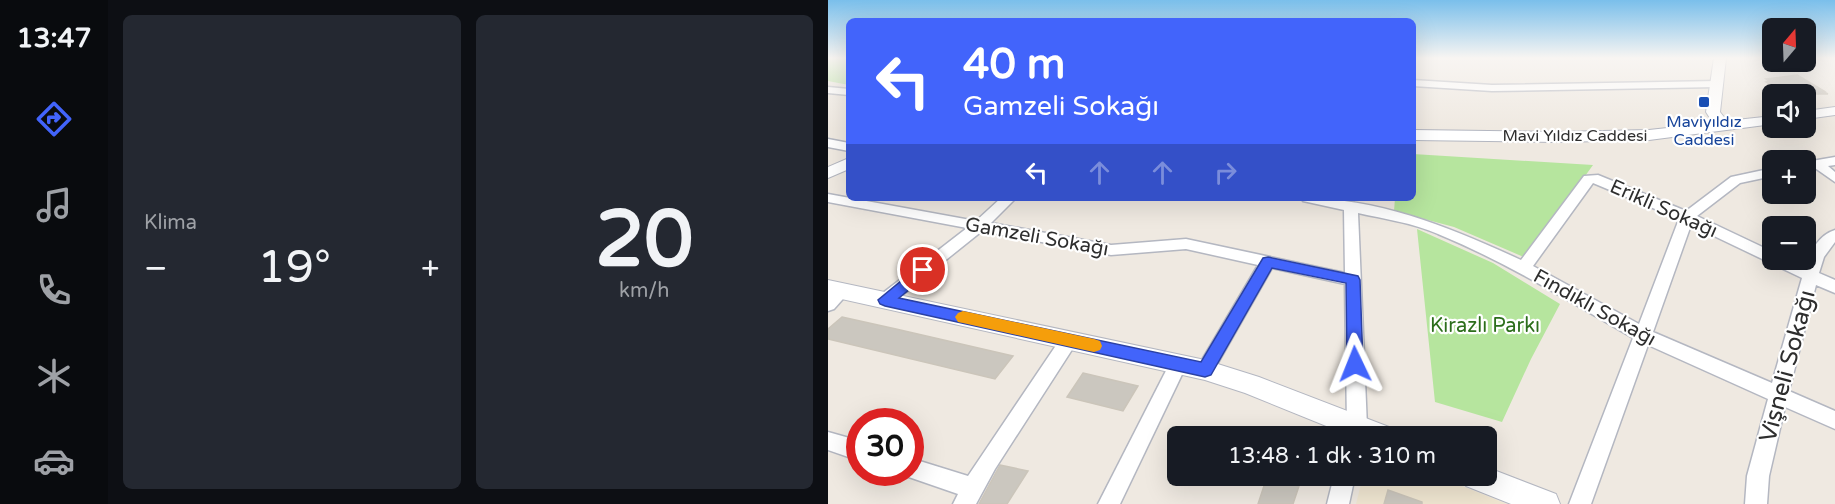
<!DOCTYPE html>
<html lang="tr">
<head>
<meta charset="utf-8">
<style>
	:root { --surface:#171b24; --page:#242831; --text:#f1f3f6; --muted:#9ea1a6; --accent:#4264fb }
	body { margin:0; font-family:"Varela Round",sans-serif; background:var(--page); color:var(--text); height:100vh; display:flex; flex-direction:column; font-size:22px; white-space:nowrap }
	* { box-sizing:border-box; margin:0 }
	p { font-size:20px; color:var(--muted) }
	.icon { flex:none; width:33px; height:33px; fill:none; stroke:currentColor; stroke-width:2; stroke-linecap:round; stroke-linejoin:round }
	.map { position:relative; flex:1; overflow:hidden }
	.panel { display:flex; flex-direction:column; gap:15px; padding:15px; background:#0d0f14; width:720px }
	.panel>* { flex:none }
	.top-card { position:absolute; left:18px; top:18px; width:570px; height:183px; border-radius:9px; box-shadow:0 6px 24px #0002; background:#4264fb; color:#fff; overflow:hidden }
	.needle { width:39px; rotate:19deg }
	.fabs { position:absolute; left:934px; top:18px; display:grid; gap:12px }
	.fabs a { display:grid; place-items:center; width:54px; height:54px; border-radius:9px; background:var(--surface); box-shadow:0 6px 24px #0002; font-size:30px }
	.speed { position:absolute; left:18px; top:408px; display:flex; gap:12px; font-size:30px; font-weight:700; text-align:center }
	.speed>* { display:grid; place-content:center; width:78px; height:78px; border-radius:50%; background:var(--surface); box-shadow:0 6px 24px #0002; line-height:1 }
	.speed .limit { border:9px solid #d22; background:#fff; color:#111 }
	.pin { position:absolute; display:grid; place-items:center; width:51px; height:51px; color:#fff; margin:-26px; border:3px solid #fff; border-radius:50%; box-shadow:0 2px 6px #0007 }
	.me { position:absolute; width:66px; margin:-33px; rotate:358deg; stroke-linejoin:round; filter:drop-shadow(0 0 4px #0008) }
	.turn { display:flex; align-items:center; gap:21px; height:126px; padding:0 18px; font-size:27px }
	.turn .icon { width:78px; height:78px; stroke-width:2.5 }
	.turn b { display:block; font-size:42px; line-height:51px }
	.lanes { display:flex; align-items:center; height:57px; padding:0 18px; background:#0003; justify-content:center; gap:30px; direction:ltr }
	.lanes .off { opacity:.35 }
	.big { font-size:45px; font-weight:600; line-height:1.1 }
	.panel .widget { flex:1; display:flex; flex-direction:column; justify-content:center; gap:9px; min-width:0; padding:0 21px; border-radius:9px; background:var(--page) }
	.panel .dial { align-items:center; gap:0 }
	.dial b { font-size:78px; line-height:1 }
	.heat { display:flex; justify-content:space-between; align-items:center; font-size:33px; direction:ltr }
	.panel .tiles { flex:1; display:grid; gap:15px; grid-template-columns:repeat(2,1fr) }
	.trip { position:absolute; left:339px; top:426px; width:330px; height:60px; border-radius:9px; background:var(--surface); box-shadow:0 6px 24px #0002; font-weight:600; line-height:60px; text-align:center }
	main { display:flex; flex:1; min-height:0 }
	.tabs { display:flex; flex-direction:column; width:108px; justify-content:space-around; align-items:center; background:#090b0e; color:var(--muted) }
	.tabs .icon { width:42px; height:42px }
	.tabs .current { color:var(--accent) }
	.tabs b { font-size:27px; color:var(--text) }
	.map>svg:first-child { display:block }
	.education { fill:#f0e6d1 }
	.green { fill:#b6e59e }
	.building { fill:#cbc7bf; stroke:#cbc5ba; stroke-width:1.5 }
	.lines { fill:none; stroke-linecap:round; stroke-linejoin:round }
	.street-casing { stroke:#b4b7c1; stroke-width:3 }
	.secondary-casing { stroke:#b4b7c1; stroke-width:2 }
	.street { fill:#fff; fill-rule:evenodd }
	.secondary { fill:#fff; fill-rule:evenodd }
	.route { fill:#4264fb; stroke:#2b41a3; stroke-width:1.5 }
	.slow { fill:#f59e0b }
	.transit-dot { fill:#1a4fb4; stroke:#fff; stroke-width:2 }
	.labels { text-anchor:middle; stroke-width:4.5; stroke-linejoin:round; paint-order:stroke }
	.far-transit-label { font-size:16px; fill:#164399; stroke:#fff }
	.far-street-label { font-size:16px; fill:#2e2e2e; stroke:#fff }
	.street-label { font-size:20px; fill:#2e2e2e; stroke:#fff }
	.park-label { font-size:20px; fill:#2c6e1b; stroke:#fff }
	.near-street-label { font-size:24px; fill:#2e2e2e; stroke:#fff }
</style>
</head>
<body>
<main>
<nav class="tabs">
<b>13:47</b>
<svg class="icon current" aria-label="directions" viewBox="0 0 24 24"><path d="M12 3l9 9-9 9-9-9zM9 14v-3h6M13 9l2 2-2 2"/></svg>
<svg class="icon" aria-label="music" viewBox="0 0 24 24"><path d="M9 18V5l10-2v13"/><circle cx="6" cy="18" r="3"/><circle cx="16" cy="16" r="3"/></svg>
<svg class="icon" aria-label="phone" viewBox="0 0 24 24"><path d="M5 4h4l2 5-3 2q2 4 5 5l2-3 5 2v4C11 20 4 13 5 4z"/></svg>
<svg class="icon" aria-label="climate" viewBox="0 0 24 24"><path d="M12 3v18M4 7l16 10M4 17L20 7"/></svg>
<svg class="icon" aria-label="car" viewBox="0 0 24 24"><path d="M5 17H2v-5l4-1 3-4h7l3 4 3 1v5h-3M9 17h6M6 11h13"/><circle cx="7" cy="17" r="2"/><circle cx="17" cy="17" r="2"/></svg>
</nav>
<section class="panel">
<div class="tiles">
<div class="widget"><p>Klima</p>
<div class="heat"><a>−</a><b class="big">19°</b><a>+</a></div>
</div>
<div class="widget dial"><b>20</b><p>km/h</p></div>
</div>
</section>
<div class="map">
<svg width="1007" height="504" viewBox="0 0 1007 504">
	<rect width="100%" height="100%" fill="#efe9e1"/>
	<!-- education -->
	<polygon class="education" points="535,476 609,476 679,504 528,504"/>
	<!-- green -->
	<g class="green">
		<polygon points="0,58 21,58 21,85 0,81"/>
		<polygon points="585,154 765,165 698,258 626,227 566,211 567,198 585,198"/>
		<polygon points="589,229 665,263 732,304 703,359 674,422 607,402"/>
	</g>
	<!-- building -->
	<g class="building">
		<polygon points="969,75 996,91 994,91 1000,94 959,94 938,82 941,81 938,79"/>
		<polygon points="14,317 68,329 185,356 167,379 0,339 0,329"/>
		<polygon points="255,373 310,386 295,411 239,397"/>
		<polygon points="172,465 200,471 179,504 151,504"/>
		<polygon points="439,477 471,486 465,504 430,504"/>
		<polygon points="560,490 594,502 594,504 556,504"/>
	</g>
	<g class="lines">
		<!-- street casing -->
		<g class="street-casing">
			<g id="street">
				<polygon points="585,80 664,85 889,81 894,84 889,87 664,91 585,86"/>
				<polygon points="0,87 21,89 21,95 0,93"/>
				<polygon points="0,139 21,143 21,151 0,147"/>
				<polygon points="1007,157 1007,165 1000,166 1007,172 1007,182 987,168 978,170 978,162"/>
				<path d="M945,168V176L912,183L869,216L945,252V260H962L978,267C982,251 991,235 1007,230V242L996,257L991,273L1007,280V293L988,285L961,391L1007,411V429L957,407L941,476L939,504H917L919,476L940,399L820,345L763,504H741L805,338C741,301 678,262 610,234C585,223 557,219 530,213L539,427L537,436H517L519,427L517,284L444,268L383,375L377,378L371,375L368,370L430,265L358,249L283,255L154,231L63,304L57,306L51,304L49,300L51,296L139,228L0,202V194L148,221L173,198H188L163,223L283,245L358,239L517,273L516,210L475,201L473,198C552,198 623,228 693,260L756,176L770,175L858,211L903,177ZM765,183L851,219L811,324L705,266ZM863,225L974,278L944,383L825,332Z"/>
				<polygon points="14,285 20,287 22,291 6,309 0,311 0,295 8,287"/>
				<polygon points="241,333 247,335 250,340 247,345 167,469 148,504 125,504 130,494 75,475 73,472 82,472 82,458 140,476 235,335"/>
				<polygon points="350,356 356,359 359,364 292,504 270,504 344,359"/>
				<polygon points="0,432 32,441 32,461 0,450"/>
				<polygon points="506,476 527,476 521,504 499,504"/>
			</g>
		</g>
		<!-- secondary casing -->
		<g class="secondary-casing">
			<g id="secondary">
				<polygon points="886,58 898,58 892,112 899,121 945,116 945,124 821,140 728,142 585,140 585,130 728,132 821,130 885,123 878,112"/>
				<polygon points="1007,107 1007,115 978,119 978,111"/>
				<polygon points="21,158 21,169 0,178 0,167"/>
				<polygon points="0,280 377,360 431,377 561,427 565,436 523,436 417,393 377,380 0,296"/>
				<polygon points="658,467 728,494 732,504 683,504 638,486 634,476 658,476"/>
			</g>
		</g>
		<!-- street -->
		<use href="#street" class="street"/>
		<!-- secondary -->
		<use href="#secondary" class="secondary"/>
	</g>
	<!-- sky -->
	<linearGradient id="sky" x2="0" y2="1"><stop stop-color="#7abfeb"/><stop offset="0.45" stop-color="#f8f5f2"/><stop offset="1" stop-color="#f8f5f2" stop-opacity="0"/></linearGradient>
	<rect width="1007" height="129" fill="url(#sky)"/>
	<!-- route -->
	<polygon class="route" points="440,257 530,276 532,280 535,364 533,369 527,371 521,369 519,364 518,283 444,268 383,375 377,377 57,306 52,304 50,300 90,267 95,265 102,270 100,274 71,298 373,362 435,258"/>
	<!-- slow -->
	<polygon class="slow" points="135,311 266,339 272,341 274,346 272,350 266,352 135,323 130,322 127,317 130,313"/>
	<!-- markers -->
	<rect class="transit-dot" x="870" y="96" width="12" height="12" rx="3"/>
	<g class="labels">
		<!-- far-transit labels -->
		<g class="far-transit-label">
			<text x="876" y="127">Maviyıldız<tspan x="876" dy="18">Caddesi</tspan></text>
		</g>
		<!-- far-street labels -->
		<g class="far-street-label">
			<text x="747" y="141">Mavi Yıldız Caddesi</text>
		</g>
		<!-- street labels -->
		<g class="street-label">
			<text transform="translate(836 208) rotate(24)" y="7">Erikli Sokağı</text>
			<text transform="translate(209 236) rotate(10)" y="7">Gamzeli Sokağı</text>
			<text transform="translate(767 307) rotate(29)" y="7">Fındıklı Sokağı</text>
		</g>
		<!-- park labels -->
		<g class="park-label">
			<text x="657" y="332">Kirazlı Parkı</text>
		</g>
		<!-- near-street labels -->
		<g class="near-street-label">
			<text transform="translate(959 366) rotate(-75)" y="8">Vişneli Sokağı</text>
		</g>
	</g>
</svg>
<div class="fabs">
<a><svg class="needle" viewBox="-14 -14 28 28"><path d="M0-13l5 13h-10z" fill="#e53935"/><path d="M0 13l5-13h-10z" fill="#9ea1a6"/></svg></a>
<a><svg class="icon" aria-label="sound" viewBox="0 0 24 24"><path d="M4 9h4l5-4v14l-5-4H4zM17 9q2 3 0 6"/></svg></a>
<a>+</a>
<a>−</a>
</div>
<div class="speed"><div class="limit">30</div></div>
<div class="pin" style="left:95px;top:270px;background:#d93025"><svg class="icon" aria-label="arrive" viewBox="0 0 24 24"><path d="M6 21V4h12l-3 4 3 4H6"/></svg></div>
<svg class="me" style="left:527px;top:364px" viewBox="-20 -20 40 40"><path d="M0-17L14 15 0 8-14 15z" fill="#4264fb" stroke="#fff" stroke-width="4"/></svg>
<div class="trip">13:48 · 1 dk · 310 m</div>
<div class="top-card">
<div class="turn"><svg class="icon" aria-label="left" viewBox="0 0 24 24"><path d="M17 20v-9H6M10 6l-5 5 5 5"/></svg><div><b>40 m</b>Gamzeli Sokağı</div></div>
<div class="lanes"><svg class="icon" aria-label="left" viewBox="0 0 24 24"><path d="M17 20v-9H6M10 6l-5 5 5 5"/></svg><svg class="icon off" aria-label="ahead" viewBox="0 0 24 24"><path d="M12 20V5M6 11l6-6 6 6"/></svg><svg class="icon off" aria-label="ahead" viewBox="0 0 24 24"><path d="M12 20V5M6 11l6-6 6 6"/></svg><svg class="icon off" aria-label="right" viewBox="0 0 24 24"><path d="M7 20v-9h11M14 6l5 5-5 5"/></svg></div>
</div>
</div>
</main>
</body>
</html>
